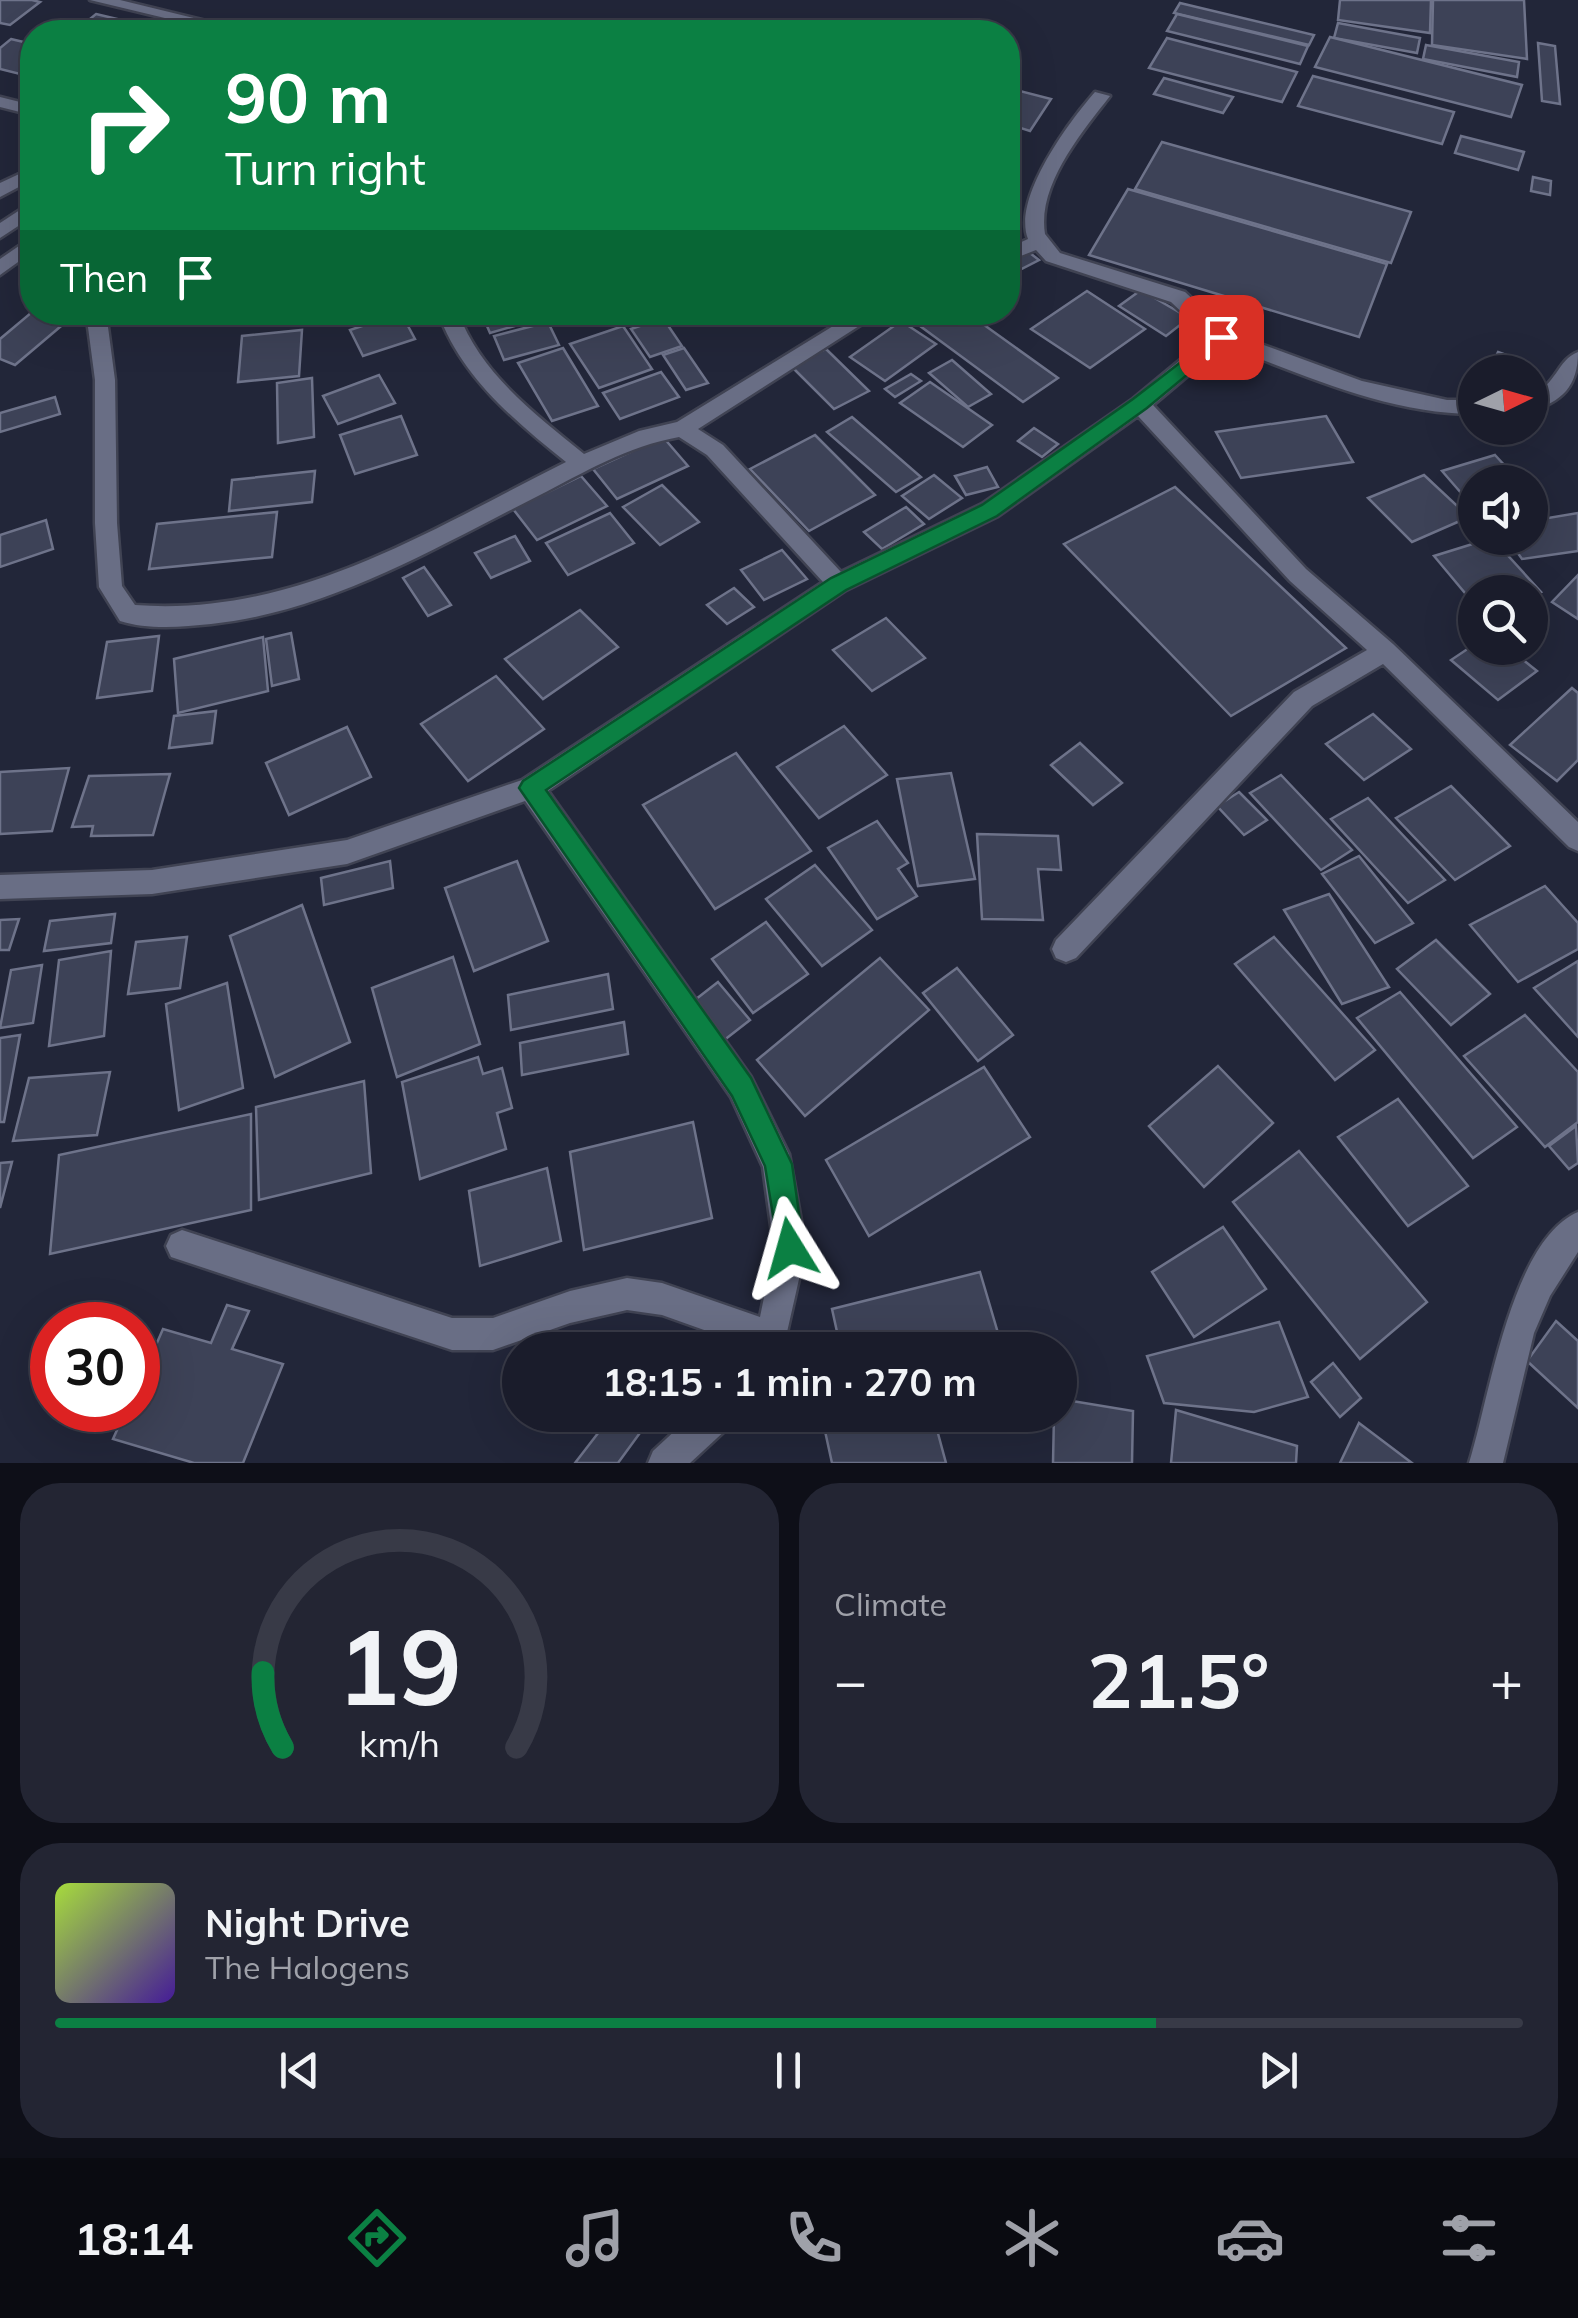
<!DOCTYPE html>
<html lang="en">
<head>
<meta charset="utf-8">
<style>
	:root { --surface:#1a1c2b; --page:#232533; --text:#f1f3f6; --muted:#9fa1a9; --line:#383a47; --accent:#0b8043 }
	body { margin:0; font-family:Mulish,sans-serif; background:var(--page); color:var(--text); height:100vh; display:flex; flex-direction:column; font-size:38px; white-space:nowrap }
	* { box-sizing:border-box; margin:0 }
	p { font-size:32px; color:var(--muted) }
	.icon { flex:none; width:55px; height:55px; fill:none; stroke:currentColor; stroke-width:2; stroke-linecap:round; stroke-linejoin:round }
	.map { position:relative; height:1463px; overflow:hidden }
	.side { display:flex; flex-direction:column; gap:20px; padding:20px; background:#0e0f18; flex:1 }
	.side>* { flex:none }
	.hud { position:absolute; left:20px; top:20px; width:1000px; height:305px; border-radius:40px; box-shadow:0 10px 40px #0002,0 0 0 2px var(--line); background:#0b8043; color:#fff; overflow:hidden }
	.needle { width:65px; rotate:85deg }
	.buttons { position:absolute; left:1458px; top:355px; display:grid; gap:20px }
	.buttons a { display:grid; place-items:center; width:90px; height:90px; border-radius:50%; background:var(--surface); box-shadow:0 10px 40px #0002,0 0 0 2px var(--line); font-size:50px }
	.speed { position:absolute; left:30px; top:1302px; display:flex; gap:20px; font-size:50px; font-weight:700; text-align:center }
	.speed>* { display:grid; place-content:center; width:130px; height:130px; border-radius:50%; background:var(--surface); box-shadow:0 10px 40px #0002,0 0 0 2px var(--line); line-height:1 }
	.speed .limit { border:15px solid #d22; background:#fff; color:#111 }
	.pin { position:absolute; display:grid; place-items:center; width:85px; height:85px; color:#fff; margin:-42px; border-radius:20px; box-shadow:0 5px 15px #0006 }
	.me { position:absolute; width:110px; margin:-55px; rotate:352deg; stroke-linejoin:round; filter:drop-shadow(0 0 8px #0008) }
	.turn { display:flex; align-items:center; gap:35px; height:210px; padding:0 40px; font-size:45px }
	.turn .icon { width:130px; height:130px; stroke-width:2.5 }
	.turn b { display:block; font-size:70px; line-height:85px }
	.then { display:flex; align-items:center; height:95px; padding:0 40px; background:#0003; gap:20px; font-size:38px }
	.big { font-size:75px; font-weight:700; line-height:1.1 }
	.side .tile { flex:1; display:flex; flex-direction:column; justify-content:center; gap:15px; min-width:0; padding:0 35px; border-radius:40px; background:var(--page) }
	.side .dial { align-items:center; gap:0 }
	.dial svg { height:260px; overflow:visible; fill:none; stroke:var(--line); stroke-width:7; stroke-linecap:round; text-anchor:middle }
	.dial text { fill:var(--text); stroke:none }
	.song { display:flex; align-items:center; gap:30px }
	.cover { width:120px; height:120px; border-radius:15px; background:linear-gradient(135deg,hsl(80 70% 55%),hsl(260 70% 35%)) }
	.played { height:10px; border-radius:5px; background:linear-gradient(90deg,var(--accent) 75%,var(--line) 75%) }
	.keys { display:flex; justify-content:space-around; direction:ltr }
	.heat { display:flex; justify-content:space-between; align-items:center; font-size:55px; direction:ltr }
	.side .tiles { flex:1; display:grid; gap:20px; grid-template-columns:1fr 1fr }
	.tile:last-child { grid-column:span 2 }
	.trip { position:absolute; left:502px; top:1332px; width:575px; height:100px; border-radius:50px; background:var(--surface); box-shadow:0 10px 40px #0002,0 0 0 2px var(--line); font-weight:700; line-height:100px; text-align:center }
	.menu { display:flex; height:160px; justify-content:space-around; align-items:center; background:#0a0b11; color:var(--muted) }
	.menu .icon { width:70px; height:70px }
	.menu .active { color:var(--accent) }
	.menu b { font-size:45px; color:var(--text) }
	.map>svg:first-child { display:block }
	.building { fill:#3d4257; stroke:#6e738a; stroke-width:2.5 }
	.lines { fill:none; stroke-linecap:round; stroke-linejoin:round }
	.minor-casing { stroke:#404353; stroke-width:5 }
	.minor { fill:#696e85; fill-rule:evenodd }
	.route { fill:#0b8043; stroke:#07532c; stroke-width:2.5 }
</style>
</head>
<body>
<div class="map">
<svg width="1578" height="1463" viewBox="0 0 1578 1463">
	<rect width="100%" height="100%" fill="#222639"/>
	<!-- building -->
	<g class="building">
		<polygon points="0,0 32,0 40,2 10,25 0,23"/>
		<polygon points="1340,0 1431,0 1430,33 1338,20"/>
		<polygon points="1433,0 1524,0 1527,59 1432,45"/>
		<polygon points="1180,3 1314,35 1309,45 1174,13"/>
		<polygon points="96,14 143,25 134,32 74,32"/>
		<polygon points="1177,14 1308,46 1300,64 1167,31"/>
		<polygon points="1338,23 1420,38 1417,53 1334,38"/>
		<polygon points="1330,37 1522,85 1511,117 1315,67"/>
		<polygon points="1167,38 1297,72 1282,102 1149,68"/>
		<polygon points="11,39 32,44 32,77 0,69 0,48"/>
		<polygon points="1538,43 1555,46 1560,104 1542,101"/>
		<polygon points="1426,45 1519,62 1517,77 1423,59"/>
		<polygon points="1313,76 1454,112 1442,144 1298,106"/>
		<polygon points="1164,78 1233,97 1223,113 1154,94"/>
		<polygon points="1008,88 1051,99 1030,131 1008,124"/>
		<polygon points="1461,136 1524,152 1518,170 1455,153"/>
		<polygon points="1162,142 1411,212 1391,263 1135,189"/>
		<polygon points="1533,177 1551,181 1550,195 1531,191"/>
		<polygon points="1128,189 1387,264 1359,337 1089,255"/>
		<polygon points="1026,250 1039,260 1008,276 1008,259"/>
		<polygon points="1141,290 1189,318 1166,336 1119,306"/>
		<polygon points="1087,291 1145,329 1090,368 1031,329"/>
		<polygon points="32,312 67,321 15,365 0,359 0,339"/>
		<polygon points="481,312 564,312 490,333"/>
		<polygon points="933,312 966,312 1058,378 1023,402 916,323"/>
		<polygon points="401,313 415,339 363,356 350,330"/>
		<polygon points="663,318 682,346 650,357 631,329"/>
		<polygon points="901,321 936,344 885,381 850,357"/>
		<polygon points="548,322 559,345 504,360 494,336"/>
		<polygon points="623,326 652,369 599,388 570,344"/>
		<polygon points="302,330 299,376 238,382 242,336"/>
		<polygon points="563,348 598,406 552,421 518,363"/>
		<polygon points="684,348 708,383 686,390 663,355"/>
		<polygon points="826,349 869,391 834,409 791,366"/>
		<polygon points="1498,352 1526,362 1522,372 1489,372"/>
		<polygon points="952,360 991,394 968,407 929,373"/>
		<polygon points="661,372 679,397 620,419 603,393"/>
		<polygon points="911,374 921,381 895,397 885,389"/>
		<polygon points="379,375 395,403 338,424 323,396"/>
		<polygon points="312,378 314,437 278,443 277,383"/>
		<polygon points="930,382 992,425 963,447 900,403"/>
		<polygon points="55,397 60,414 0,432 0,413"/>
		<polygon points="401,416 417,455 355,474 340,435"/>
		<polygon points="1326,416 1353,462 1241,478 1216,432"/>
		<polygon points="852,417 921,477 896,492 827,432"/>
		<polygon points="1034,428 1058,444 1042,457 1018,441"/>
		<polygon points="815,435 875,495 809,531 750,469"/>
		<polygon points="663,437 688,466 617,499 593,469"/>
		<polygon points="1495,455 1520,482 1475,482 1475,509 1442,471"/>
		<polygon points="987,467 998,487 966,495 955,476"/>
		<polygon points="315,471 312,502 229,511 232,480"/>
		<polygon points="934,475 962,498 929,519 902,496"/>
		<polygon points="1424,475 1469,517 1412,542 1368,498"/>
		<polygon points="581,476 607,506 537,540 513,509"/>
		<polygon points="662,485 699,522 660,545 623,507"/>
		<polygon points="1175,487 1346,648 1231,716 1064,544"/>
		<polygon points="906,507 924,524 882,549 864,532"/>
		<polygon points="277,512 272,557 149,569 157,524"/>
		<polygon points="610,513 634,543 568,575 546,543"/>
		<polygon points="1578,513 1578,551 1522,559 1507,538 1530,538 1530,521"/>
		<polygon points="46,520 53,549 0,567 0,535"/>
		<polygon points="515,536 530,561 491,578 475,553"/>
		<polygon points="1492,538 1541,592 1530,596 1530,592 1475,592 1475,605 1434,556"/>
		<polygon points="782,550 807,579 764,600 741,570"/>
		<polygon points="424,567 451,605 428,616 403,578"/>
		<polygon points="1578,575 1578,619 1552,602"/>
		<polygon points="734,588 754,607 727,624 707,605"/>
		<polygon points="580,610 618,647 543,699 505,659"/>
		<polygon points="886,618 925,658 872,691 833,650"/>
		<polygon points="291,633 299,679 272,686 266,639"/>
		<polygon points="159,636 152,691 97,698 107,642"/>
		<polygon points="263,637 268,691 178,713 174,659"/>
		<polygon points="1475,644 1475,648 1508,648 1537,671 1498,700 1451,660"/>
		<polygon points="496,676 544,729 468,781 421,724"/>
		<polygon points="1572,688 1578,693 1578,760 1557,781 1510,745"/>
		<polygon points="216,711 212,743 169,748 174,716"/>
		<polygon points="1373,714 1411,749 1364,780 1326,744"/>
		<polygon points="844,726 887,775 819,818 777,767"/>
		<polygon points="347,727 371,777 289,815 266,763"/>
		<polygon points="1080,743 1122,783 1093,805 1051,765"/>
		<polygon points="736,753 811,851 715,909 643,805"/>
		<polygon points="69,768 52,831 0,834 0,772"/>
		<polygon points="951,773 975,879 918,886 897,779"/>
		<polygon points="170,774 153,835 91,836 93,826 72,827 89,776"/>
		<polygon points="1281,775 1352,850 1321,870 1250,793"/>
		<polygon points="1451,786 1510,846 1455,880 1396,818"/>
		<polygon points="1239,792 1267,820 1244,835 1217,806"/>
		<polygon points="1368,798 1445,880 1408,903 1331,819"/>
		<polygon points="877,821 908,863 898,869 917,896 877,919 828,848"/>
		<polygon points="977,834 1058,836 1061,870 1038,869 1043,920 982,919"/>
		<polygon points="1359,856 1413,923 1375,943 1322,874"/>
		<polygon points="390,861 393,888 324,905 321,878"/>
		<polygon points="517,861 548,941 474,971 445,888"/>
		<polygon points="815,865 872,930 822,966 766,899"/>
		<polygon points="1545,886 1578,923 1578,949 1518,982 1470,925"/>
		<polygon points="1329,894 1389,987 1342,1004 1284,910"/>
		<polygon points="302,905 350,1042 275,1077 230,936"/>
		<polygon points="115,914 111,943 44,951 50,921"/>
		<polygon points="19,919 9,950 0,950 0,920"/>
		<polygon points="766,922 808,974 753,1013 712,959"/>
		<polygon points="187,937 180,988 128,994 136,942"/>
		<polygon points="1274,937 1375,1050 1335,1080 1235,964"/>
		<polygon points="1436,940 1490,994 1451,1025 1397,969"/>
		<polygon points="111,951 104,1036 49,1046 59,960"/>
		<polygon points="453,957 480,1044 397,1077 372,988"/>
		<polygon points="880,958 929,1010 805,1116 757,1060"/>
		<polygon points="1578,961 1578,1037 1534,988"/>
		<polygon points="42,965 33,1023 0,1028 11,970"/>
		<polygon points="957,968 1013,1035 978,1061 923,993"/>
		<polygon points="608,974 613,1009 511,1030 508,995"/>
		<polygon points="718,982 750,1020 723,1041 691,1003"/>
		<polygon points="227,983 243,1088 179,1110 166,1004"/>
		<polygon points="1400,992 1517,1127 1473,1158 1357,1018"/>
		<polygon points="1525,1015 1578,1072 1578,1122 1545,1147 1464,1056"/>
		<polygon points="624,1022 628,1054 522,1075 520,1043"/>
		<polygon points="20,1035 4,1122 0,1122 0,1038"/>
		<polygon points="478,1057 483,1074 502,1068 512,1108 497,1113 506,1149 420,1179 402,1082"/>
		<polygon points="1218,1066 1273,1123 1204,1187 1149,1126"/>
		<polygon points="984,1067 1030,1137 869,1236 826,1160"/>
		<polygon points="110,1072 97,1135 13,1141 29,1078"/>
		<polygon points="364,1081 371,1173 259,1200 256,1107"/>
		<polygon points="1398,1099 1468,1186 1408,1226 1338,1137"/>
		<polygon points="251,1114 251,1210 50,1254 59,1155"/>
		<polygon points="693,1122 712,1218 584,1250 570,1152"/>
		<polygon points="1576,1126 1578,1163 1569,1169 1549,1146"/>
		<polygon points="1299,1151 1427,1302 1360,1359 1233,1202"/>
		<polygon points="12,1162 0,1208 0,1163"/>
		<polygon points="547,1168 561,1241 480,1266 469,1191"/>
		<polygon points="1223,1227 1266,1289 1194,1337 1152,1272"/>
		<polygon points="980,1272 1003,1350 841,1350 832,1309"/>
		<polygon points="227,1305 249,1311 232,1349 283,1364 243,1463 194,1463 113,1439 126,1410 138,1410 138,1386 163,1329 211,1343"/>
		<polygon points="1556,1321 1578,1341 1578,1408 1527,1361"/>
		<polygon points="1279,1322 1308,1397 1254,1412 1164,1403 1147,1356"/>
		<polygon points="1333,1363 1361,1398 1340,1417 1311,1382"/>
		<polygon points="1060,1399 1133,1411 1132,1463 1053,1463 1054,1415 1060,1415"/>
		<polygon points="1176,1410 1297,1446 1296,1463 1171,1463"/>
		<polygon points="612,1415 653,1415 618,1463 575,1463"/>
		<polygon points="848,1415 933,1415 946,1463 832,1463 823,1422"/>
		<polygon points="1359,1423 1412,1463 1340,1463"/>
	</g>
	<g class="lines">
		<!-- minor casing -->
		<g class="minor-casing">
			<g id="minor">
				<polygon points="90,0 120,0 251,32 223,32"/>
				<path d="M1095,92L1110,96C1082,132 1037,185 1045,234L1060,253L1185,292L1228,332L1362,381L1447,400H1475V414C1388,414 1304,375 1224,345L1153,405L1306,569L1393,644L1578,822V851L1569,847L1383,664L1312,706L1076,958L1066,962L1056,958L1052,949L1056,940L1294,692L1367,650L1290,581L1138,416L998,516L846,590L548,791L751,1077L789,1154L806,1248L783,1350H748L749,1346L662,1315L627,1310L570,1323L493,1350H452L171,1257L166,1246L171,1235L182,1230L452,1318H493L570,1291L627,1278L662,1283L760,1317L774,1248L763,1167L731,1097L525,801L347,864L152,894L0,899V875L152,870L347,840L522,780L823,582L707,455L679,437C628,446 583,473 538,496C435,548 328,612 211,624C182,627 148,630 120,621L99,587L95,523V380L86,312H106L115,380L117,523L122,586L135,605C295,617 428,531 566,462C516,422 460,376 438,312H458C480,373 536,415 584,454L639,431L677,422L856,312H881L698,429L723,445L841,572L982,504L1133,399L1208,337L1171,302L1046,261L1036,250L1008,261V248L1028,239C1012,198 1069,122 1095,92Z"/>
				<polygon points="0,97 32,105 32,115 0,107"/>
				<polygon points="32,168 32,180 0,197 0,183"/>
				<polygon points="32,202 32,217 0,238 0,223"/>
				<polygon points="32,237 32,252 0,275 0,259"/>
				<path d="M1578,352C1578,386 1562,402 1530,411V396C1557,385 1557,360 1578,352Z"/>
				<path d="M1578,1212V1252L1550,1296L1534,1333L1503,1463H1469C1489,1401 1511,1240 1578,1212Z"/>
				<polygon points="692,1415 734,1415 729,1427 690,1463 648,1463 653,1451"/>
			</g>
		</g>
		<!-- minor -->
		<use href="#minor" class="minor"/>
	</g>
	<!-- route -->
	<polygon class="route" points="1221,331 1228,332 1228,341 1147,408 997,516 846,590 546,790 751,1078 792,1164 804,1248 800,1259 790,1263 780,1259 765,1166 732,1096 519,788 523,781 831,578 982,505 1133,399"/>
</svg>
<div class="buttons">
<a><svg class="needle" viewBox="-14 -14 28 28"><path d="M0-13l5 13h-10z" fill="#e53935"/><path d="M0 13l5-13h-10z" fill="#9fa1a9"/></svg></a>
<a><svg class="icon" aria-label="sound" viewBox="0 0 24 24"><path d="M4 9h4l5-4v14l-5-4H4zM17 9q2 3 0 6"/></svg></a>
<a><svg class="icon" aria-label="search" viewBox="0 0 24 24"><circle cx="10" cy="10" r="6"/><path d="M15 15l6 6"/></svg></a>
</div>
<div class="speed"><div class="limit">30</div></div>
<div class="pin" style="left:1221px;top:337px;background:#d93025"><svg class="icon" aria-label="arrive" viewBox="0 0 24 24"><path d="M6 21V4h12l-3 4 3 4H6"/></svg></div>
<svg class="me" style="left:790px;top:1248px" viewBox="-20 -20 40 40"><path d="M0-17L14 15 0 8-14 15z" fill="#0b8043" stroke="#fff" stroke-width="4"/></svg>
<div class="trip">18:15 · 1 min · 270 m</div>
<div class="hud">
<div class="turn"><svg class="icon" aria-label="right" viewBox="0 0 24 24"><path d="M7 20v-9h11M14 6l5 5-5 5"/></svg><div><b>90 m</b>Turn right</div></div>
<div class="then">Then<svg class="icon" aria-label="arrive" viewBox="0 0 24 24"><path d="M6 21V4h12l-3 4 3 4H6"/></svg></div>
</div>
</div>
<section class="side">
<div class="tiles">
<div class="tile dial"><svg viewBox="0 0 100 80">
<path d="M14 69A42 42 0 1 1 86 69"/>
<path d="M14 69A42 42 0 0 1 8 46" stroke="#0b8043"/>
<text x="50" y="56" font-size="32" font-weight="700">19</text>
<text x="50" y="72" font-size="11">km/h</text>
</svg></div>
<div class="tile"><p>Climate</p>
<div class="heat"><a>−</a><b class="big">21.5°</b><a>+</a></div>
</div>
<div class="tile">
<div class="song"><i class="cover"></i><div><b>Night Drive</b><p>The Halogens</p></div></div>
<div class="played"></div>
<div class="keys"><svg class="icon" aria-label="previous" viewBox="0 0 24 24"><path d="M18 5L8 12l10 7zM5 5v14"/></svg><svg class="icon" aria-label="pause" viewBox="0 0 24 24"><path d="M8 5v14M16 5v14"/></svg><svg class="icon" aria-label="next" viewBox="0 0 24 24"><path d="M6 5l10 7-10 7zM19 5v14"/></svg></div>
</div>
</div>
</section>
<nav class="menu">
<b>18:14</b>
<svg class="icon active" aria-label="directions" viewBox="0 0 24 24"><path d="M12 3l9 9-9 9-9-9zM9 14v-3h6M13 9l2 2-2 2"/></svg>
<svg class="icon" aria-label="music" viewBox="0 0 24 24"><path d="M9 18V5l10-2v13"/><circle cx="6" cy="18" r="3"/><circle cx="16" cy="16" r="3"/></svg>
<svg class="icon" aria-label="phone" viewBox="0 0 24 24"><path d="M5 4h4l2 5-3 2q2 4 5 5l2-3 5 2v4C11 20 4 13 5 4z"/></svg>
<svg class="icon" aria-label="climate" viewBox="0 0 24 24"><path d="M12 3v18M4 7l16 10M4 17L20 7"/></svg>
<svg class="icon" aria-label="car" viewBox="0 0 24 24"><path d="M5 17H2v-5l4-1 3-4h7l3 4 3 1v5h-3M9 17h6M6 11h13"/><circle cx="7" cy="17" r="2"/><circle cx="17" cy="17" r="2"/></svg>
<svg class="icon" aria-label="filters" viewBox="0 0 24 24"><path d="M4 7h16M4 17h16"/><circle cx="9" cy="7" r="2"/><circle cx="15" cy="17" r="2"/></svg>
</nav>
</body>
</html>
